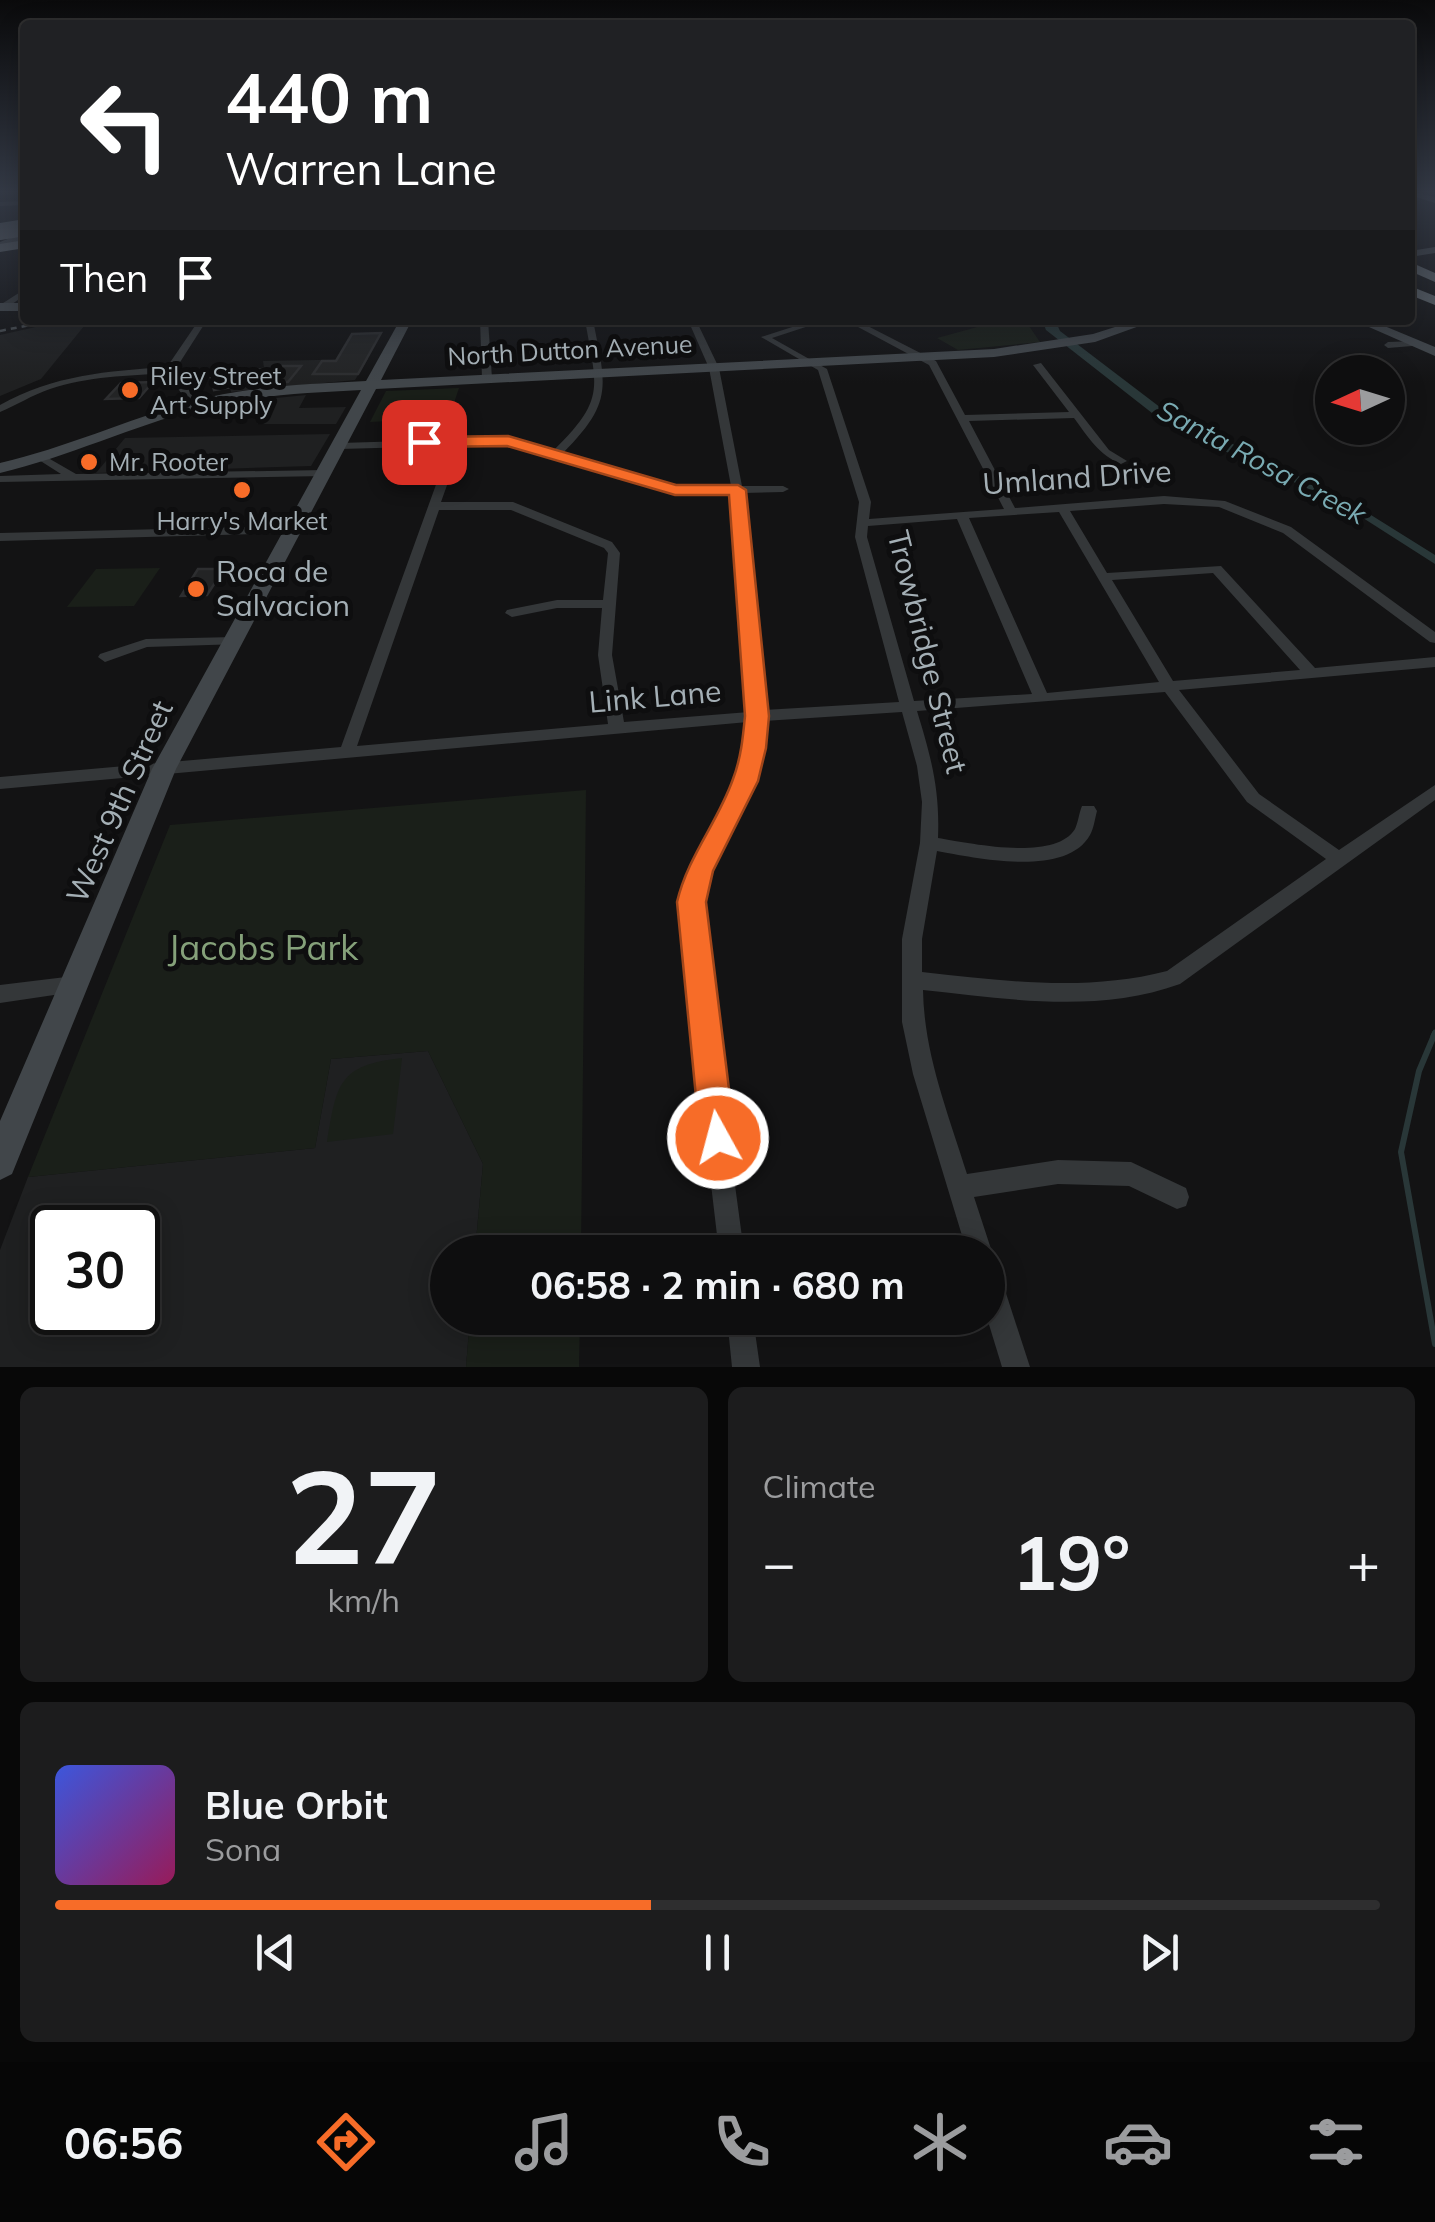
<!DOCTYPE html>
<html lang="en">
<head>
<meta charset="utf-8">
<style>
	:root { --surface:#0e0e0f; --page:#1c1c1d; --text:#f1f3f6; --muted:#9b9c9e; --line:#2e2e2f; --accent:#f76c28 }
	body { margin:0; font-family:Mulish,sans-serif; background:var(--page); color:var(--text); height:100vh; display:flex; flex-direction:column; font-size:38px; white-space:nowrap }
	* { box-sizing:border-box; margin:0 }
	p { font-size:32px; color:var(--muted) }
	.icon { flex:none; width:55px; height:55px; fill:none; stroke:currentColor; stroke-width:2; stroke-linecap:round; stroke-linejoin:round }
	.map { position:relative; height:1367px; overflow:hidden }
	.side { display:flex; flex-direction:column; gap:20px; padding:20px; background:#080808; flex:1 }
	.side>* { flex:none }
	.banner { position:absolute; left:20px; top:20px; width:1395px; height:305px; border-radius:10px; box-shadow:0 5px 25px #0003,0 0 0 2px var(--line); background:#202124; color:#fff; overflow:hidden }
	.needle { width:65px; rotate:266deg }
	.tools { position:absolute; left:1315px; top:355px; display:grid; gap:20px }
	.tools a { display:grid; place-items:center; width:90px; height:90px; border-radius:50%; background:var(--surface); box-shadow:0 5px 25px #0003,0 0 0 2px var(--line); font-size:50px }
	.speed { position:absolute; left:30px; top:1205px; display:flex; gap:20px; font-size:50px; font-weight:700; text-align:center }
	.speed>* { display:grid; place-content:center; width:130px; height:130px; border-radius:50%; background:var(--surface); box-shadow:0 5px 25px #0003,0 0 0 2px var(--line); line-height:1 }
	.speed .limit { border:5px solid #111; border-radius:15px; background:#fff; color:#111 }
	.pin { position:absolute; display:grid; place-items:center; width:85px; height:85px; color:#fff; margin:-42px; border-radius:20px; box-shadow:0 5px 15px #0006 }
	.me { position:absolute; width:110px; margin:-55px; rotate:353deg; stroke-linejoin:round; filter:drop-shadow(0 0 8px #0008) }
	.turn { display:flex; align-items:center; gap:35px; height:210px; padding:0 40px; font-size:45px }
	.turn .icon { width:130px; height:130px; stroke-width:2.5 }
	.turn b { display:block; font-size:70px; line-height:85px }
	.then { display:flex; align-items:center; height:95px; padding:0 40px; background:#0003; gap:20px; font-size:38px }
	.big { font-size:75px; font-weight:700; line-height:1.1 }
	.side .card { flex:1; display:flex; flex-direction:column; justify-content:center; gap:15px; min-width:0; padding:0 35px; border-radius:15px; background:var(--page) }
	.side .dial { align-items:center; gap:0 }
	.dial b { font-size:130px; line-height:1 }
	.song { display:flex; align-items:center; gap:30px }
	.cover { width:120px; height:120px; border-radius:15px; background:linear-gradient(135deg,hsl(230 70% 55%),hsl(330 70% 35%)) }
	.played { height:10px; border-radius:5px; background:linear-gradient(90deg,var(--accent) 45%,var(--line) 45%) }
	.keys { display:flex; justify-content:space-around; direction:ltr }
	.heat { display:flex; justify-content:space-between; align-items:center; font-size:55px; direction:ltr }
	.side .tiles { flex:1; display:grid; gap:20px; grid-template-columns:1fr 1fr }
	.card:last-child { grid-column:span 2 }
	.trip { position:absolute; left:430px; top:1235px; width:575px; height:100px; border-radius:50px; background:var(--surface); box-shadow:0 5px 25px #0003,0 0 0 2px var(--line); font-weight:700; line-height:100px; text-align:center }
	.menu { display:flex; height:160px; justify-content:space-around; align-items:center; background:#060606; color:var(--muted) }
	.menu .icon { width:70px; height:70px }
	.menu .selected { color:var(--accent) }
	.menu b { font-size:45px; color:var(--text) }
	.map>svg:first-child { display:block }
	.built { fill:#1f2021; fill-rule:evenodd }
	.green { fill:#1a1f19 }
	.water { fill:#293738 }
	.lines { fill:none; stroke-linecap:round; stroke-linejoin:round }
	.stream-far1 { stroke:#293738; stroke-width:5 }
	.stream { stroke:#293738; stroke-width:6 }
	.building { fill:#232425; stroke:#2d2e30; stroke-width:2.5 }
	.street { fill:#343739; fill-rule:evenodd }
	.secondary { fill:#41464a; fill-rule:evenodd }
	.highway { fill:#5f666b; fill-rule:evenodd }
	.rail { stroke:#464b4f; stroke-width:2.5; stroke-dasharray:6 5; stroke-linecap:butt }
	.highway-bridge { stroke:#5f666b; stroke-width:12 }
	.route { fill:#f76c28; stroke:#a1461a; stroke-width:2.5 }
	.poi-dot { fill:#f76c28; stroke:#0e0e0f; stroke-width:4 }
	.labels { text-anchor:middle; stroke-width:10; stroke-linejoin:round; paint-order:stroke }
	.far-street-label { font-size:25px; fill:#a4afb5; stroke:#0e0e0f }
	.far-poi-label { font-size:25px; fill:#a4afb5; stroke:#0e0e0f; text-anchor:start }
	.far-water-label { font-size:28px; font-style:italic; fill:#79aab2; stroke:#0e0e0f }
	.street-label { font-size:30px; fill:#a4afb5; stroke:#0e0e0f }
	.poi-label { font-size:30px; fill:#a4afb5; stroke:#0e0e0f; text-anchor:start }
	.near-park-label { font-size:35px; fill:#85a17a; stroke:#0e0e0f }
</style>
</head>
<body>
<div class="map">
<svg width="1435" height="1367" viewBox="0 0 1435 1367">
	<rect width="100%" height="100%" fill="#131314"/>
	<!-- built -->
	<g class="built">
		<polygon points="67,320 89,320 41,379 0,396 0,335"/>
		<polygon points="368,359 355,380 231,392 227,374 264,368 263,361"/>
		<polygon points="306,395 299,408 346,407 336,424 257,424 276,398"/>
		<polygon points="330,434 311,466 96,473 125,438"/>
		<path d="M428,1051L483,1164L475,1252H448V1318H470L466,1367H0V1250L28,1177L315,1148L331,1059ZM52,1228H138V1312H52Z"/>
	</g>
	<!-- green -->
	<g class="green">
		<polygon points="1003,320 1025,320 1040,342 958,350 937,338"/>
		<polygon points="459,388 449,418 370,422 386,391"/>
		<polygon points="160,568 134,606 67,607 96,569"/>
		<polygon points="586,790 581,1252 475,1252 483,1164 428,1051 331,1059 315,1148 28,1177 170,825"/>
		<path d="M402,1058L393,1134L327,1142C337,1084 338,1065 402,1058Z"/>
		<polygon points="470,1318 580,1318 579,1367 466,1367"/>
	</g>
	<!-- water -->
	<polygon class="water" points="1042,320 1055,320 1060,331 1165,411 1347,500 1435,555 1435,564 1338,502 1191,436 1152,413 1046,330"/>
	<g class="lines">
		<!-- stream-far1 -->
		<polyline class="stream-far1" points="1433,1036 1435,1032"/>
		<!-- stream -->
		<polyline class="stream" points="1435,1033 1419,1071 1401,1152 1435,1344"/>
	</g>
	<!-- building -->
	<g class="building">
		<polygon points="381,333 358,374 313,374 322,361 336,361 352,334"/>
		<polygon points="276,366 301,366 288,382 267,381 214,390 211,378 263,369 266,379"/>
		<polygon points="153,382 139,398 106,399 121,383"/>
		<polygon points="198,569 224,569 207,595 181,596"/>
	</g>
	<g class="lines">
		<!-- street -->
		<g class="street">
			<polygon points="25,201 25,205 0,206 0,202"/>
			<polygon points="25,289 25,295 5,309 0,309 0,305"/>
			<path d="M199,320H207L175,370L200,405L199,407H191L167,373C128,376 88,376 50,389C32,395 17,405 0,412V405C53,375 108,371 167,367Z"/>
			<polygon points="480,320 488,320 492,378 487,381 482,378"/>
			<path d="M585,320H593C606,387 614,402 562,454L676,487L731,486L709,368L688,320H696L719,368L742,486H783L789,489L783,492L743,493L764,710L899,702L855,537L859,502L818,370L761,337L814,320H827L772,338L827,369L871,502L869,519L1004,509L929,365L845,320H856L936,361L965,415L1069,412L1033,365L1041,363L1109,450L1127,461L1121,464C1099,455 1088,437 1074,418L969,421L1015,508L1164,496L1225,501L1291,527L1435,632V643L1430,642L1283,533L1219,507L1164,504L1070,511L1107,573L1221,566L1315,668L1435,657V667L1179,690L1259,794L1339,850L1435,785V800L1180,984C1097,1014 1008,999 923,990C924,1054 948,1113 967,1174L1058,1160L1131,1162L1186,1188L1189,1197L1186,1206L1177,1209L1129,1186L1058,1184L974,1197L992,1252L988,1261V1252H967L913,1074L902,1022V939L920,843L922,802L917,766L902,712L764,721L753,781L708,871L700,902L703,947L744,1252H719L683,947L682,902L690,871L737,781L748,722L0,789V777L341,747L450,446L340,449L335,446L340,443L507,438L553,451C606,399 597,389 585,320ZM506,444L675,493H731L749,712L624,722L612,655L620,553L612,542L513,502H441L461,446ZM439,510H511L604,548L608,553L603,600H557L507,610L505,613L512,617L557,608H602L598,655L608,724L357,746ZM1059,512L1159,682L1047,693L969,518ZM957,519L1032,694L914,701L867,537L868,526ZM1213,573L1300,670L1173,681L1112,580ZM1165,692L1247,802L1326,859L1167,971C1086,992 1005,981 922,972V939L937,851C976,858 1066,878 1090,835C1094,828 1095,818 1097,811L1094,806H1082C1079,813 1078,823 1075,829C1055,862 969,843 938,838C940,789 931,757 917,711Z"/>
			<polygon points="1415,341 1415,345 1412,346 1388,348 1384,345 1388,342"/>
			<polygon points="43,455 76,474 325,470 331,473 325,476 0,482 0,476 61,474 39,460 39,456"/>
			<polygon points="292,526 298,530 296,533 0,541 0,533"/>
			<polygon points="235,637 240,638 242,641 240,644 147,647 105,662 98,657 100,654 146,639"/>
			<polygon points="74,976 81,979 84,985 81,991 0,1003 0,985"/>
			<polygon points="988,1265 997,1269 1001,1278 1030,1367 1002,1367 987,1318"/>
			<polygon points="727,1318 753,1318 760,1367 732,1367"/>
		</g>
		<!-- secondary -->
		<g class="secondary">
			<polygon points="1410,191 1435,197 1435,203 1410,195"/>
			<polygon points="25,232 25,239 0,249 0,242"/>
			<polygon points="1435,247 1435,253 1410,257 1410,251"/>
			<rect x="0" y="303" width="25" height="8"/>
			<path d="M400,320H412L381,380L994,349L1093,334L1137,320H1156L1095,342L994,357L376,389L176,769L12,1174L0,1180V1121L152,769L361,390C307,393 252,395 199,409C132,426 68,457 0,473V463C65,448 126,420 190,402C247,386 307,384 366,381Z"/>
			<polygon points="1353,320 1370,320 1435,347 1435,356"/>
		</g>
		<!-- highway -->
		<g class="highway">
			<polygon points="25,219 25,227 0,231 0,223"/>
			<polygon points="25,240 25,248 0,252 0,244"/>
			<polygon points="1410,262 1435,273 1435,282 1410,271"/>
			<polygon points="1410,286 1435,296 1435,305 1410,295"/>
		</g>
		<!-- rail -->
		<polyline class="rail" points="0,331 55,320"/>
		<!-- highway-bridge -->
		<polyline class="highway-bridge" points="0,234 25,230"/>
	</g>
	<!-- sky -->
	<linearGradient id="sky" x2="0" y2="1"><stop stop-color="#0a0a0b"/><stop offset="0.5" stop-color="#333945"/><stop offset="1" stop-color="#333945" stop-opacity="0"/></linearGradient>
	<rect width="1435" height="383" fill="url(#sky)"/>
	<!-- route -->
	<path class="route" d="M508,436L676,485H738L746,490L769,716L766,748L758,781L713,871L706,902L735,1138L730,1150L718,1155L705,1150L700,1138L677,902C688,856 718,822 733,779C741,758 743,737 745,716L729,495H675L507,446L424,447L416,442L424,437Z"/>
	<!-- markers -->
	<g class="poi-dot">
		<circle cx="130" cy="390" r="10"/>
		<circle cx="89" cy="462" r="10"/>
		<circle cx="242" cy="490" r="10"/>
		<circle cx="196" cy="589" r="10"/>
	</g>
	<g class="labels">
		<!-- far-street labels -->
		<g class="far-street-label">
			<text transform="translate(570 350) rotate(-3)" y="9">North Dutton Avenue</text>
		</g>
		<!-- far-poi labels -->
		<g class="far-poi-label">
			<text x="150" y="385">Riley Street<tspan x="150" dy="29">Art Supply</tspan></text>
			<text x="109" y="471">Mr. Rooter</text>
			<text x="242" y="530" text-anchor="middle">Harry's Market</text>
		</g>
		<!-- far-water labels -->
		<g class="far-water-label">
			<text transform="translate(1262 462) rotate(28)" y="10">Santa Rosa Creek</text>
		</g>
		<!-- street labels -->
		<g class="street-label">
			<text transform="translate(1077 478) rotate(-4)" y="10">Umland Drive</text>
			<text transform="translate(927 652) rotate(76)" y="10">Trowbridge Street</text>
			<text transform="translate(655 697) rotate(-5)" y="10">Link Lane</text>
			<text transform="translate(120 802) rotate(-66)" y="10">West 9th Street</text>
		</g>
		<!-- poi labels -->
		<g class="poi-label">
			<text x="216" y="582">Roca de<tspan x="216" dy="34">Salvacion</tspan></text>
		</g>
		<!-- near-park labels -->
		<g class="near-park-label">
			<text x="263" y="960">Jacobs Park</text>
		</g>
	</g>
</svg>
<div class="tools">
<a><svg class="needle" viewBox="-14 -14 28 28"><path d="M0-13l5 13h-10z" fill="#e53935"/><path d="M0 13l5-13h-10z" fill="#9b9c9e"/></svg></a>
</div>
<div class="speed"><div class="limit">30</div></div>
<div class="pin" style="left:424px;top:442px;background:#d93025"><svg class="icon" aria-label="arrive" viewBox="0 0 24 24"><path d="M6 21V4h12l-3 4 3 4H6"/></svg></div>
<svg class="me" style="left:718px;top:1138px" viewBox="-20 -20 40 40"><circle r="17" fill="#f76c28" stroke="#fff" stroke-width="3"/><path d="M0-11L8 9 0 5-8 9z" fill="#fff"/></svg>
<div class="trip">06:58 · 2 min · 680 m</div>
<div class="banner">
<div class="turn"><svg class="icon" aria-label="left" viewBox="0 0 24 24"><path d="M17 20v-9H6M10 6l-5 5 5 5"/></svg><div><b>440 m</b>Warren Lane</div></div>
<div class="then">Then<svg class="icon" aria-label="arrive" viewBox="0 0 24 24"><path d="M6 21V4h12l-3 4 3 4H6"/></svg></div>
</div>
</div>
<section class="side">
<div class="tiles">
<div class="card dial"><b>27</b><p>km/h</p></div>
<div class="card"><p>Climate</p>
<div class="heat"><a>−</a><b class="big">19°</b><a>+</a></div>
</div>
<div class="card">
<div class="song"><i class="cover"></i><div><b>Blue Orbit</b><p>Sona</p></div></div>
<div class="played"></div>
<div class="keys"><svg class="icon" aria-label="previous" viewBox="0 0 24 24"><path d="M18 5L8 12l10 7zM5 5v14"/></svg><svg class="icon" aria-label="pause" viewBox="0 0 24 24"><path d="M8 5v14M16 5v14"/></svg><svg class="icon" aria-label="next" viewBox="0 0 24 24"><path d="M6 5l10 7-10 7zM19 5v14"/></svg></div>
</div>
</div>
</section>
<nav class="menu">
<b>06:56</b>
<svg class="icon selected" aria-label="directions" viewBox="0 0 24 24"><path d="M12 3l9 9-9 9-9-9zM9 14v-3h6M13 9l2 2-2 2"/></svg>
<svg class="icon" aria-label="music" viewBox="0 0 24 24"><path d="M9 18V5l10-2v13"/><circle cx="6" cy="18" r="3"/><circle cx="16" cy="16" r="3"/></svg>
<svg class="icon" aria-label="phone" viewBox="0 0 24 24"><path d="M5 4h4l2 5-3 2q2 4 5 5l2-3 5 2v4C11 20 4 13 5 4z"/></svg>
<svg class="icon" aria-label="climate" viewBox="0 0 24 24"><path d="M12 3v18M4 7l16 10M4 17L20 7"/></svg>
<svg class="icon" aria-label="car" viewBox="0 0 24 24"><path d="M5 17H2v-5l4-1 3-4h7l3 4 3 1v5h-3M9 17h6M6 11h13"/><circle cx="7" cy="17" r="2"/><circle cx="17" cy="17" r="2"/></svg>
<svg class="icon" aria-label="filters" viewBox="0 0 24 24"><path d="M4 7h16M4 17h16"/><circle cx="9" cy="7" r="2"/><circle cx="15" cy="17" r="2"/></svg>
</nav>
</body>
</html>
